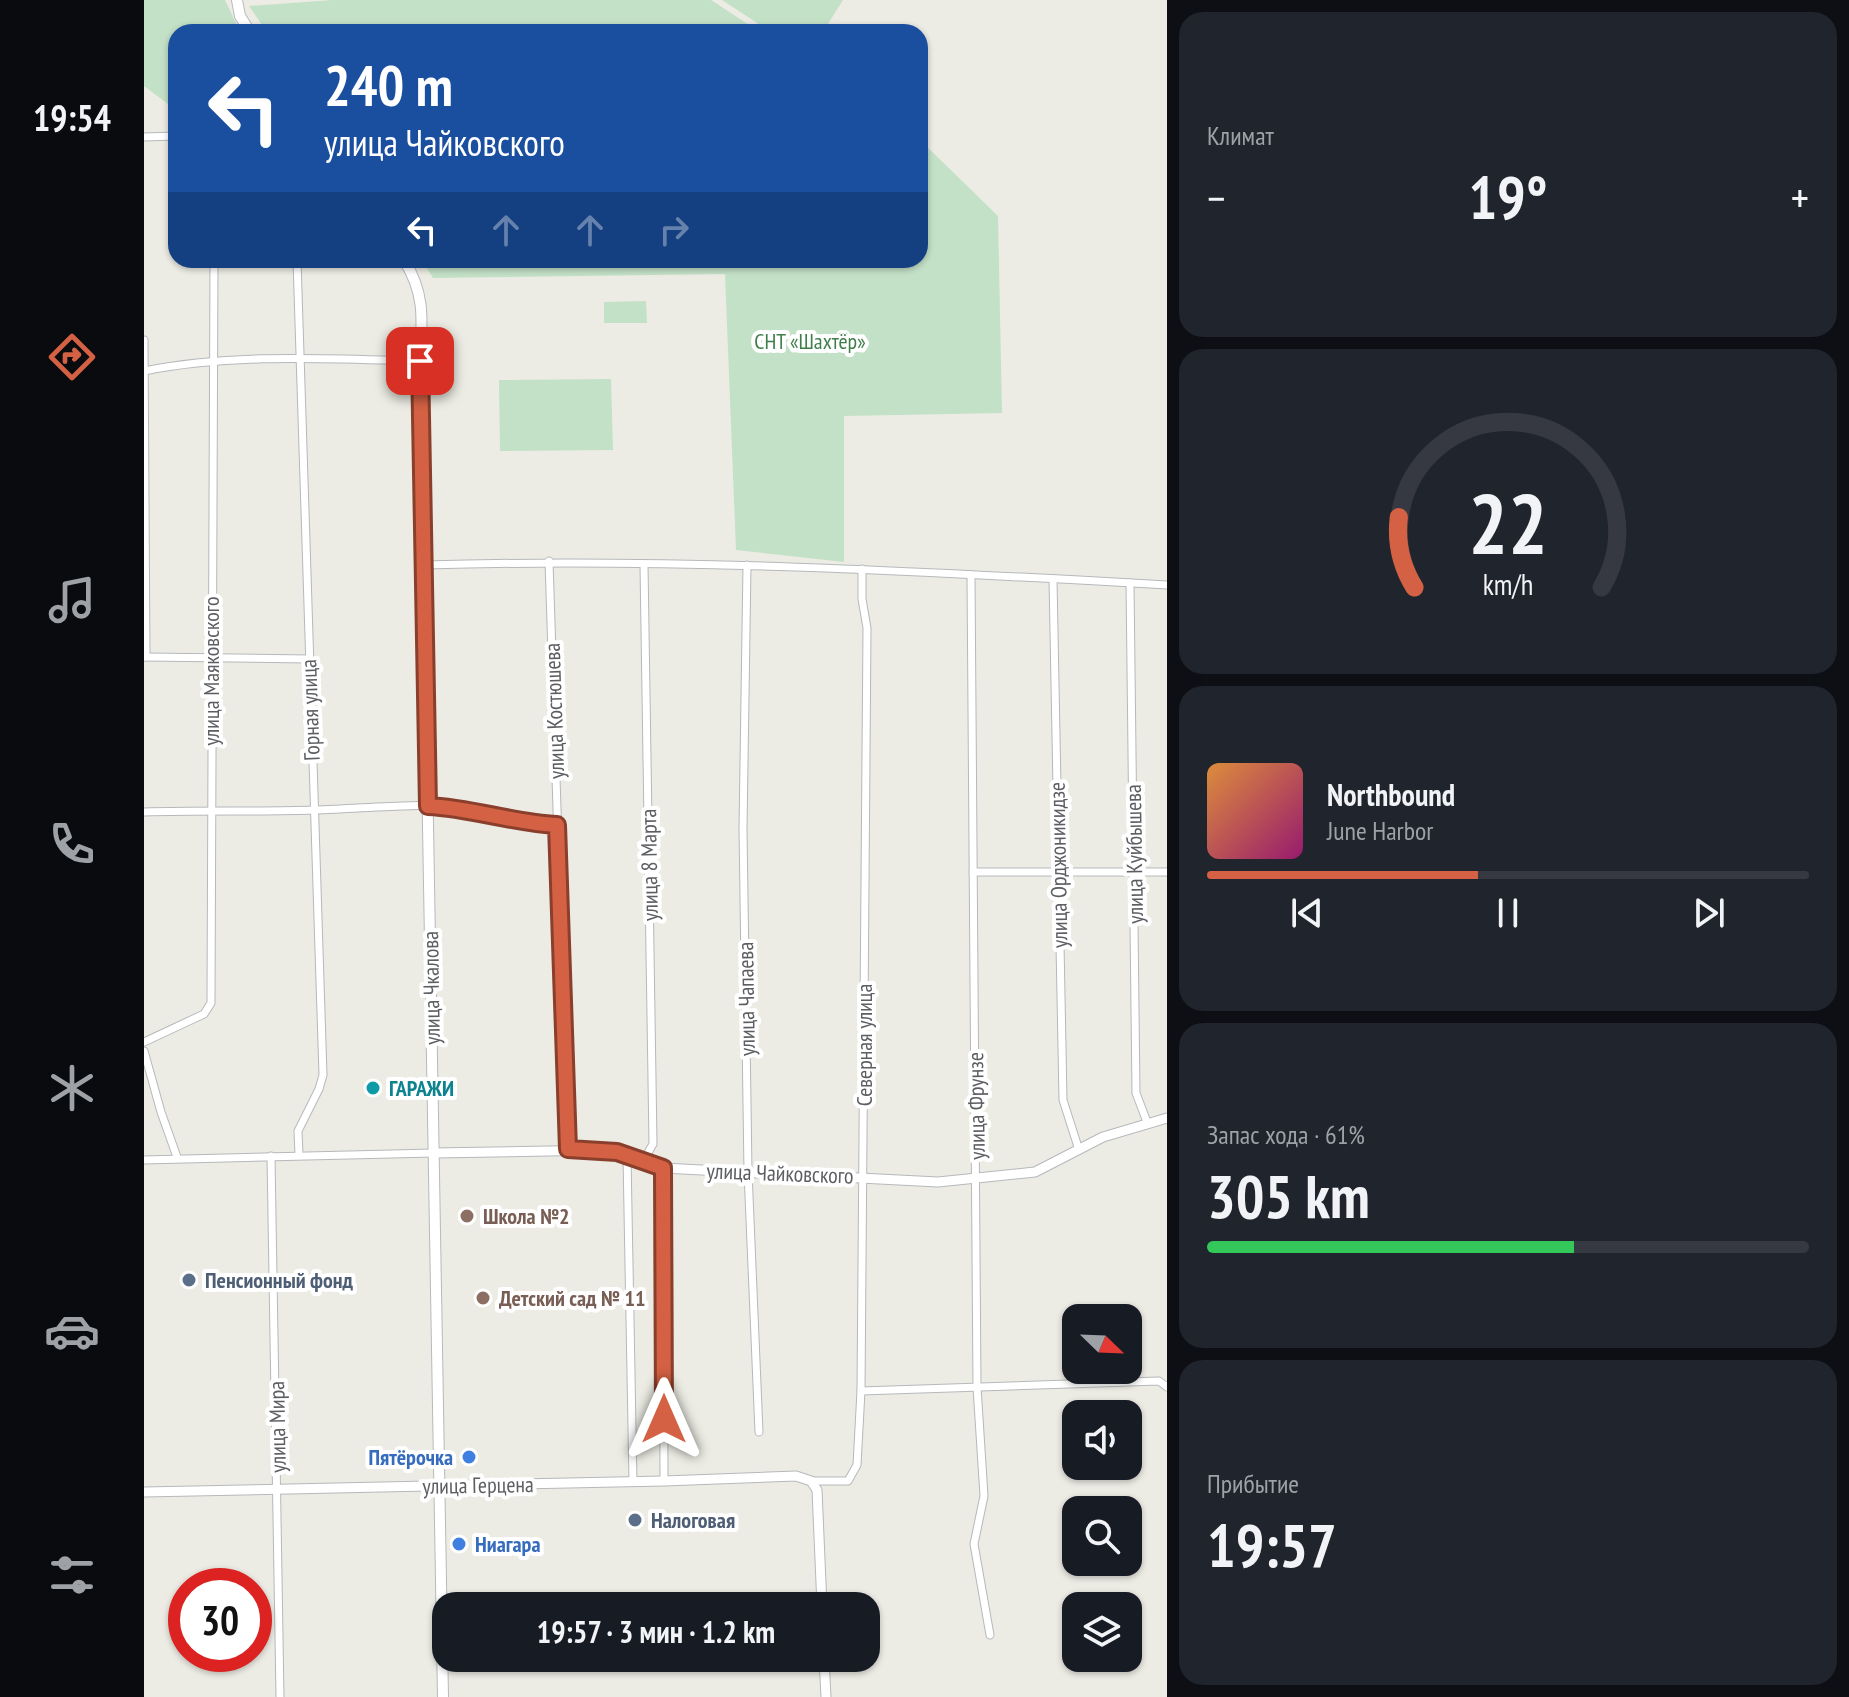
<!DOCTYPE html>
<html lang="ru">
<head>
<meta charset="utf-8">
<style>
	:root { --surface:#171b24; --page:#20242c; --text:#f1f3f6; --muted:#9ea1a6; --line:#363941; --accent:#d46143 }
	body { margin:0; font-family:"PT Sans Narrow",sans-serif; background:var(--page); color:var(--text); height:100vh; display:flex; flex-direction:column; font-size:30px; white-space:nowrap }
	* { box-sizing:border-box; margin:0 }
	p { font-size:26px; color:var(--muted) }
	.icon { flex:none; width:44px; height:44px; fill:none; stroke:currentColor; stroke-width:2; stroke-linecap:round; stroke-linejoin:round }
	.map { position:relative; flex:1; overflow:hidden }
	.details { display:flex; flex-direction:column; gap:12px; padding:12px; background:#0d0f14; width:682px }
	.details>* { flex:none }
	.guide { position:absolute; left:24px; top:24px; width:760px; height:244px; border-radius:24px; box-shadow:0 2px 6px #0004; background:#1a4fa0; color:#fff; overflow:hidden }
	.needle { width:52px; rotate:113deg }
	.buttons { position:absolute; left:918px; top:1304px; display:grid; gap:16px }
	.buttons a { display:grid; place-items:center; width:80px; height:80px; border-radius:16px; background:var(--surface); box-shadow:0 2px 6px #0004; font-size:40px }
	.speed { position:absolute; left:24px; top:1568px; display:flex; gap:16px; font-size:40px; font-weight:700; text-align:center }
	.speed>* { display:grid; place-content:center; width:104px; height:104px; border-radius:50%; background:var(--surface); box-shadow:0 2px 6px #0004; line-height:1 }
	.speed .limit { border:12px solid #d22; background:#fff; color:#111 }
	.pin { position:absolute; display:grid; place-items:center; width:68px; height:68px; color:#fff; margin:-34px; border-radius:16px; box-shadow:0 4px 12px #0006 }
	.me { position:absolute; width:88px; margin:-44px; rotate:0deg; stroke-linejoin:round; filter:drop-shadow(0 0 6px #0008) }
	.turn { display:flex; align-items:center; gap:28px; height:168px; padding:0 24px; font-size:36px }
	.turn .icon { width:104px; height:104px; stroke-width:2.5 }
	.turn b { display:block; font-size:56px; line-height:68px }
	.lanes { display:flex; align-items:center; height:76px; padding:0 24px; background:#0003; justify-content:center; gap:40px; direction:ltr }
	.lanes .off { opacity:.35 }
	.big { font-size:60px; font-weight:800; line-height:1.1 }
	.details .widget { flex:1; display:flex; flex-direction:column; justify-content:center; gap:12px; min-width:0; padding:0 28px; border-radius:24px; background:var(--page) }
	.details .dial { align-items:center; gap:0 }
	.dial svg { height:208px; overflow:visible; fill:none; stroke:var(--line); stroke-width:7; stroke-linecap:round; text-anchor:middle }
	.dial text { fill:var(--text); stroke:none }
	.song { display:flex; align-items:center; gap:24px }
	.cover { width:96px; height:96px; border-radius:12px; background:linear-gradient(135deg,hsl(30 70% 55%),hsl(320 70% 35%)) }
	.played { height:8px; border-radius:4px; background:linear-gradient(90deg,var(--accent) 45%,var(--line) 45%) }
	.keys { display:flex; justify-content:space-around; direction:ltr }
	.heat { display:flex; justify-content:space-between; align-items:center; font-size:44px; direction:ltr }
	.charge { height:12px; border-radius:6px; background:linear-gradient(90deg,#34c759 61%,var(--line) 0) }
	.trip { position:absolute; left:288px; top:1592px; width:448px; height:80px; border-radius:24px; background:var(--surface); box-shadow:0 2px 6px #0004; font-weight:800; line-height:80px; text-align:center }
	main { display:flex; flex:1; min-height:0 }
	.tabs { display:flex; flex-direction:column; width:144px; justify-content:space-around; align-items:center; background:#090b0e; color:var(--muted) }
	.tabs .icon { width:56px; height:56px }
	.tabs .selected { color:var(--accent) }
	.tabs b { font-size:36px; color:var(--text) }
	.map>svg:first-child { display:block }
	.green { fill:#c3e1c7 }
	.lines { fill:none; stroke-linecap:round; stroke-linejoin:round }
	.minor-casing { stroke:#b6b8bc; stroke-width:9 }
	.tertiary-casing { stroke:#b6b8bc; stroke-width:11 }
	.secondary-casing { stroke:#b7b9be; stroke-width:12 }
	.minor { stroke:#fff; stroke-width:7 }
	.tertiary { stroke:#fff; stroke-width:9 }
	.secondary { stroke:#fff; stroke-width:10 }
	.route-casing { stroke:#8a3f2c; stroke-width:20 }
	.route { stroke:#d46143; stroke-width:14 }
	.culture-dot { fill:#0f9aa8; stroke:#fff; stroke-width:3 }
	.education-dot { fill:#8d6e63; stroke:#fff; stroke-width:3 }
	.service-dot { fill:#5c6f8a; stroke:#fff; stroke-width:3 }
	.shop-dot { fill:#3f7fe0; stroke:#fff; stroke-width:3 }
	.labels { text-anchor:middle; stroke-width:8; stroke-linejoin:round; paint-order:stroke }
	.park-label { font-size:22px; fill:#3f7e4a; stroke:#fff }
	.street-label { font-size:22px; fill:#5c5e62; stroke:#fff }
	.culture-label { font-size:22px; font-weight:bold; fill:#0d838f; stroke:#fff; text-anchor:start }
	.education-label { font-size:22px; font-weight:bold; fill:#785e54; stroke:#fff; text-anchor:start }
	.service-label { font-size:22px; font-weight:bold; fill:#4e5e75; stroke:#fff; text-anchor:start }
	.shop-label { font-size:22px; font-weight:bold; fill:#366cbe; stroke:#fff; text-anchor:end }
</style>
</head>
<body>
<main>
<nav class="tabs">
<b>19:54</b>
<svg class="icon selected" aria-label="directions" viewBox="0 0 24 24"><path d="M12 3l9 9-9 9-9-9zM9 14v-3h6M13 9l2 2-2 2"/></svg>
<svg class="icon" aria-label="music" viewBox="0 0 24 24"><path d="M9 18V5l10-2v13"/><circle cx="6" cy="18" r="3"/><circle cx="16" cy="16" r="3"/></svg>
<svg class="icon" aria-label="phone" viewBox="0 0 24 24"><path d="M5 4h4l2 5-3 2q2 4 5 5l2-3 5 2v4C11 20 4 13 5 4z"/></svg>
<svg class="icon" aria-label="climate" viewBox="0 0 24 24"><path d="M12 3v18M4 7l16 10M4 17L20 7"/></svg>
<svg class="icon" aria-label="car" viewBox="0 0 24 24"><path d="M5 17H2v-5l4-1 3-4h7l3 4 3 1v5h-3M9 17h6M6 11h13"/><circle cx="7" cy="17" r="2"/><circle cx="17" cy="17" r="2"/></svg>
<svg class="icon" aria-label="filters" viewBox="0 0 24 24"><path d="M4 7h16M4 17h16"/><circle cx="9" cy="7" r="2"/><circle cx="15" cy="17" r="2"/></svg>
</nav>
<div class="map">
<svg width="1023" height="1697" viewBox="0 0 1023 1697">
	<rect width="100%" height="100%" fill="#ecece4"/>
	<!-- green -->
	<g class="green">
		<polygon points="0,0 81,0 96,32 32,32 32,110 0,86"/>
		<polygon points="188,0 567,0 616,32 123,32 105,6"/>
		<polygon points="578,0 699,0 679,32 627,32"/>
		<polygon points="776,140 854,216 858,413 700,416 700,562 592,550 581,274 289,278 278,260 776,260"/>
		<polygon points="502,301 503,323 460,323 460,302"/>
		<polygon points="467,379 469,450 356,451 355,380"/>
	</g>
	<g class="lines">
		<!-- minor casing -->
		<g class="minor-casing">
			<g id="minor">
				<polyline points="0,137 32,136"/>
				<polyline points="153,260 179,1075 175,1089 154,1131 155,1155"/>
				<polyline points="0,340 2,657"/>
				<path d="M0,371C90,353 185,359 276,361"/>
				<polyline points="405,561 424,1149"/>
				<path d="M281,565C528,558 776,571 1023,585"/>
				<polyline points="603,565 599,829 604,1172 615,1432"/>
				<polyline points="827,575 833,1387 840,1496 830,1544 846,1635"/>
				<polyline points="909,579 919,1100 935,1150"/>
				<polyline points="986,583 992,1093 1003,1122"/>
				<polyline points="0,657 165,659"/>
				<path d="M0,812C57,810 114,812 171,810C220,809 269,802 318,808C350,811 380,823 413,825"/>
				<polyline points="829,872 1023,872"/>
				<polyline points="0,1042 60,1014 67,1003 70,260"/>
				<polyline points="0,1051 17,1112 33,1157"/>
				<polyline points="127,1156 136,1697"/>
				<polyline points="483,1156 489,1482"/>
				<polyline points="0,1160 290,1153"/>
				<polyline points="498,1163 509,1144 500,565"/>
				<polyline points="519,1168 520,1481"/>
				<polyline points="717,1391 1015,1381 1023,1387"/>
				<polyline points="667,1481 704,1481 713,1465 717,1391 723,628 718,599 718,569"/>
			</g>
		</g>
		<!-- tertiary casing -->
		<g class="tertiary-casing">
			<g id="tertiary">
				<polyline points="290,1153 462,1150 519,1168 794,1182 891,1172 959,1137 1023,1118"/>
				<polyline points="0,1492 520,1481 652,1476 667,1481 673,1490 678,1606"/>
				<polyline points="680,1658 682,1697"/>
			</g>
		</g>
		<!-- secondary casing -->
		<g class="secondary-casing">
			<g id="secondary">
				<polyline points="93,0 96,16 106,32"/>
				<path d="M260,260C282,295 278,321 276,361L299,1697"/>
			</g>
		</g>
		<!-- minor -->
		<use href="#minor" class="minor"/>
		<!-- tertiary -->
		<use href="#tertiary" class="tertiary"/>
		<!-- secondary -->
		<use href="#secondary" class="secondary"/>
	</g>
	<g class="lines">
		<!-- route casing -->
		<g class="route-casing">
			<path id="route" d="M276,361L284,806C328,808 370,823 413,825L424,1149L473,1152L519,1168L520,1419"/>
		</g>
		<!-- route -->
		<use href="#route" class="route"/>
	</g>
	<!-- markers -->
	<circle class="culture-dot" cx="229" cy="1088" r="8"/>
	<g class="education-dot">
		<circle cx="323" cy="1216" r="8"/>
		<circle cx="339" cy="1298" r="8"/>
	</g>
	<g class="service-dot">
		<circle cx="45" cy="1280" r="8"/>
		<circle cx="491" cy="1520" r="8"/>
	</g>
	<g class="shop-dot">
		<circle cx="325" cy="1457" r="8"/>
		<circle cx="315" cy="1544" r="8"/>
	</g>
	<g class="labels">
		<!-- park labels -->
		<g class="park-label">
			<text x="666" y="349">СНТ «Шахтёр»</text>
		</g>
		<!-- street labels -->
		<g class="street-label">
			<text transform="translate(67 671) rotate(-90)" y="8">улица Маяковского</text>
			<text transform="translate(166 710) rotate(-92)" y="8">Горная улица</text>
			<text transform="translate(410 711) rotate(-92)" y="8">улица Костюшева</text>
			<text transform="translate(990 854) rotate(-91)" y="8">улица Куйбышева</text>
			<text transform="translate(505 865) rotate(-91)" y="8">улица 8 Марта</text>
			<text transform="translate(914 865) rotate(-91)" y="8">улица Орджоникидзе</text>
			<text transform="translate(287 988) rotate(-91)" y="8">улица Чкалова</text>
			<text transform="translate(602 999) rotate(-91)" y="8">улица Чапаева</text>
			<text transform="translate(720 1045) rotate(-90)" y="8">Северная улица</text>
			<text transform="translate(832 1106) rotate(-91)" y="8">улица Фрунзе</text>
			<text transform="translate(636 1173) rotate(2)" y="8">улица Чайковского</text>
			<text transform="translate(133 1427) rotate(-91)" y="8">улица Мира</text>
			<text transform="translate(334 1485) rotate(-1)" y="8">улица Герцена</text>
		</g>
		<!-- culture labels -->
		<g class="culture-label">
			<text x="245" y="1096">ГАРАЖИ</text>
		</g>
		<!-- education labels -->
		<g class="education-label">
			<text x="339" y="1224">Школа №2</text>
			<text x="355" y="1306">Детский сад № 11</text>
		</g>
		<!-- service labels -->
		<g class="service-label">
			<text x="61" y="1288">Пенсионный фонд</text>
			<text x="507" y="1528">Налоговая</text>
		</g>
		<!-- shop labels -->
		<g class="shop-label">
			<text x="309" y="1465">Пятёрочка</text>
			<text x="331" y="1552" text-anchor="start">Ниагара</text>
		</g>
	</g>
</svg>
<div class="buttons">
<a><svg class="needle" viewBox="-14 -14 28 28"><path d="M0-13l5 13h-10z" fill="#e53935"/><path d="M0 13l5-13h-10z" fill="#9ea1a6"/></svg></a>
<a><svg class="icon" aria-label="sound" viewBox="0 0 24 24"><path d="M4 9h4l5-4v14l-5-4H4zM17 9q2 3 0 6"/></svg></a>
<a><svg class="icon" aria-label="search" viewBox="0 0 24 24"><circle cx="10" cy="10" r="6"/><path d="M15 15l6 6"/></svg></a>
<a><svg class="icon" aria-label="layers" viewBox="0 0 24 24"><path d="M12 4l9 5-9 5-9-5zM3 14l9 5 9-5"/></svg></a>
</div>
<div class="speed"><div class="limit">30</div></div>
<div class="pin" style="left:276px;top:361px;background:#d93025"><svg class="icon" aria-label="arrive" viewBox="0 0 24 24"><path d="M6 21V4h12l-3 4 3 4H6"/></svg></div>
<svg class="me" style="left:520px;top:1419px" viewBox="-20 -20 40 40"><path d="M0-17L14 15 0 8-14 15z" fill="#d46143" stroke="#fff" stroke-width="4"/></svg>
<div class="trip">19:57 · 3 мин · 1.2 km</div>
<div class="guide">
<div class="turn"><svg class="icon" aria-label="left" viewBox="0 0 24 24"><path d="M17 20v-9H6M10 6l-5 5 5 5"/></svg><div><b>240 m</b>улица Чайковского</div></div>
<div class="lanes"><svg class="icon" aria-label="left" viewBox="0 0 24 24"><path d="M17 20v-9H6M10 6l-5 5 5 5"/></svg><svg class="icon off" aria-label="ahead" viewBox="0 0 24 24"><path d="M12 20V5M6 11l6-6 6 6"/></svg><svg class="icon off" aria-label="ahead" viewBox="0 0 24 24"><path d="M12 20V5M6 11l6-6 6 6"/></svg><svg class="icon off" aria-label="right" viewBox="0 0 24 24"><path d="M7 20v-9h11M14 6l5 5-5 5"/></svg></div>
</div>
</div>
<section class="details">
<div class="widget"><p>Климат</p>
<div class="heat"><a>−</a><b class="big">19°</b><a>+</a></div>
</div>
<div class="widget dial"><svg viewBox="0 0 100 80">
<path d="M14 69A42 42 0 1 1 86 69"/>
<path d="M14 69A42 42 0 0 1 8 42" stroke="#d46143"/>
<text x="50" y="56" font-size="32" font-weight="700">22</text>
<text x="50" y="72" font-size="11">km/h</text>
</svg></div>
<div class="widget">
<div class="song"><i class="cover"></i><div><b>Northbound</b><p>June Harbor</p></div></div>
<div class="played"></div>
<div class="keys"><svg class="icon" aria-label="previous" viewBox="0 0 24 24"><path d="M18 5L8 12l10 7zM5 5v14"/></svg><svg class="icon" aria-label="pause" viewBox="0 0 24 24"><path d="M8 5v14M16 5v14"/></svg><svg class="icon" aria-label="next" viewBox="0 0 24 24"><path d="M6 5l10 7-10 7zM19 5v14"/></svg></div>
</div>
<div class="widget"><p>Запас хода · 61%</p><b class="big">305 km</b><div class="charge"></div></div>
<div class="widget"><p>Прибытие</p><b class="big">19:57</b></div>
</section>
</main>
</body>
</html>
